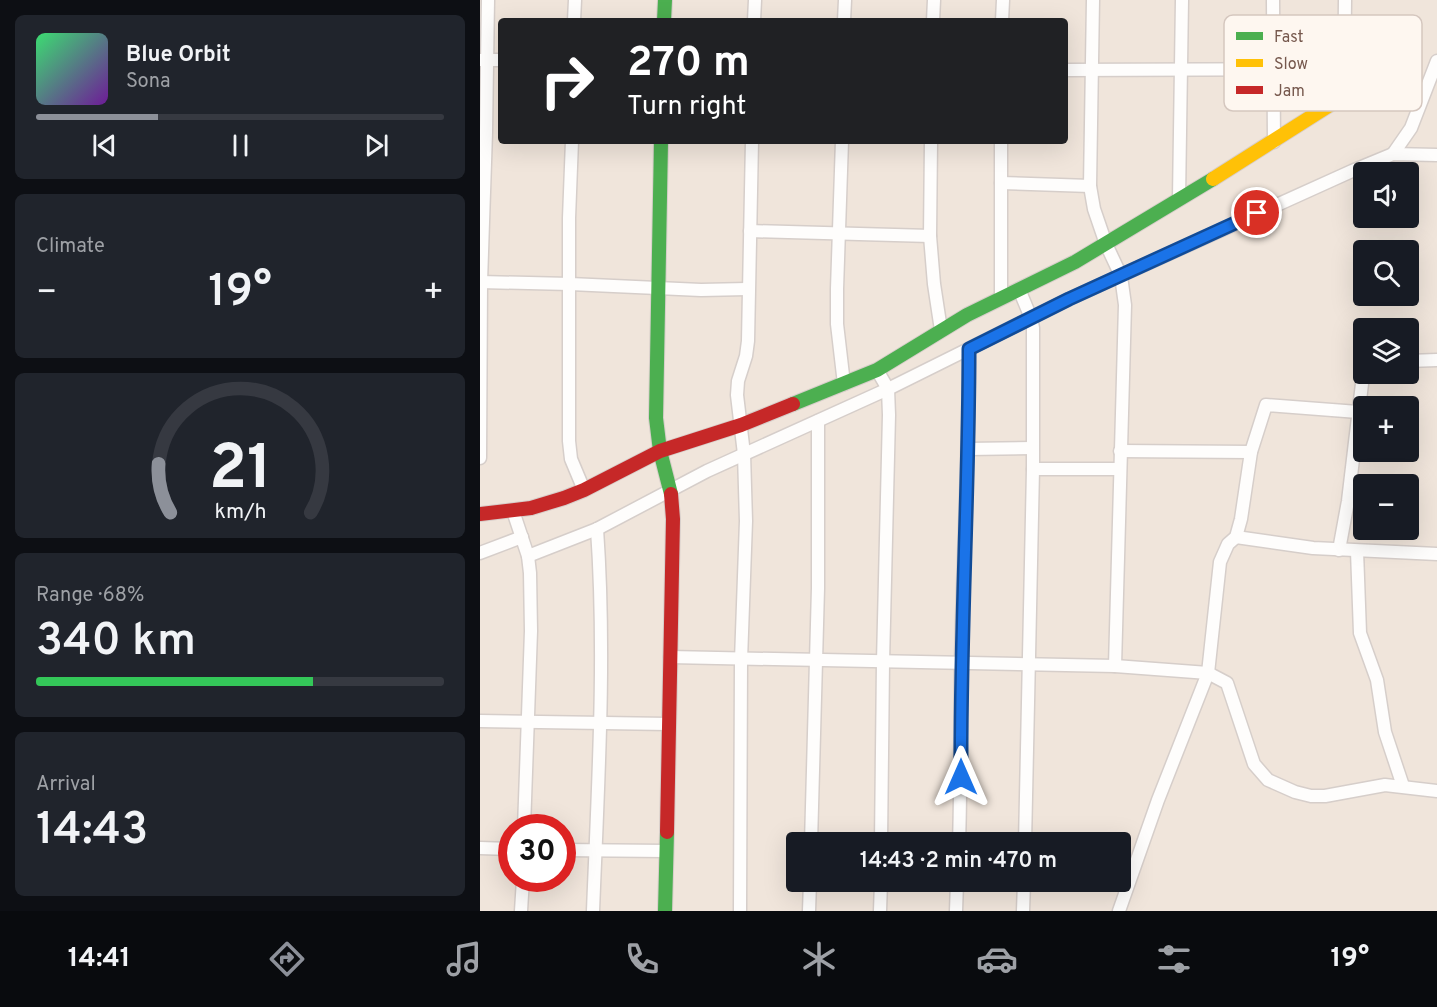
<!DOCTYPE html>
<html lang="en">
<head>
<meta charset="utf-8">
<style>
	:root { --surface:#171b24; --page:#20242c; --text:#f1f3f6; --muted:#9ea1a6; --line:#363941; --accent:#8c9099 }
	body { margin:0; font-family:Overpass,sans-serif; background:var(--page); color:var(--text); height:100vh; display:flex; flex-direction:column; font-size:22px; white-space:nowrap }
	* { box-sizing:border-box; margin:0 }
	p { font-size:20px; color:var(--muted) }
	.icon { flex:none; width:33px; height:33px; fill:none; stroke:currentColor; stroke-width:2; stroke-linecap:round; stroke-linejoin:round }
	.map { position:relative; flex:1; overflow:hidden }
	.sheet { display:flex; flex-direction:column; gap:15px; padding:15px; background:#0d0f14; width:480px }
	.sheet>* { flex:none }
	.hud { position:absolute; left:18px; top:18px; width:570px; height:126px; border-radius:6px; box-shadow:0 6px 24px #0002; background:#202124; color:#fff; overflow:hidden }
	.fabs { position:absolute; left:873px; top:162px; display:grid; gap:12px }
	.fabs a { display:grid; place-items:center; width:66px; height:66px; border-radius:6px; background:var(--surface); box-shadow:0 6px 24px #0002; font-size:30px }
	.speed { position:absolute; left:18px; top:814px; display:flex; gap:12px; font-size:30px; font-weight:700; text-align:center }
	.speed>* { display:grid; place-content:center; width:78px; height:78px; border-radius:50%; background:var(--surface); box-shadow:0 6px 24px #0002; line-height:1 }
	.speed .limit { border:9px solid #d22; background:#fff; color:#111 }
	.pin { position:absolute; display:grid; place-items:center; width:51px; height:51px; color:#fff; margin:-26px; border:3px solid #fff; border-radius:50%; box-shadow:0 2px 6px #0007 }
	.me { position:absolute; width:66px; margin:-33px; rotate:0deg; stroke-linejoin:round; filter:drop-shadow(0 0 4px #0008) }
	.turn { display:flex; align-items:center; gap:21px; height:126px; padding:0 30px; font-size:27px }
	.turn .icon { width:78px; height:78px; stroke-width:2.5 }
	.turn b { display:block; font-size:42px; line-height:51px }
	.big { font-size:45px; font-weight:600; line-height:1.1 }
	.sheet .card { flex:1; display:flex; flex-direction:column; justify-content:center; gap:9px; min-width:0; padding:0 21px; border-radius:9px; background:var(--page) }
	.sheet .dial { align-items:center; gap:0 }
	.dial svg { height:156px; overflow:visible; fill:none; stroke:var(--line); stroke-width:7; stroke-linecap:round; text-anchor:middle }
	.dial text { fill:var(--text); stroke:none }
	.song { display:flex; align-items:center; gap:18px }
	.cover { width:72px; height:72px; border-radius:9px; background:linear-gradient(135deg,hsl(140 70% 55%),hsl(280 70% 35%)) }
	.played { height:6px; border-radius:3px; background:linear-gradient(90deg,var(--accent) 30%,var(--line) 30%) }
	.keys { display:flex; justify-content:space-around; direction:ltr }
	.heat { display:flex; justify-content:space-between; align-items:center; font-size:33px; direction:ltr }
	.charge { height:9px; border-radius:4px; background:linear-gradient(90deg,#34c759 68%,var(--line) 0) }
	.trip { position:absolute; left:306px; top:832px; width:345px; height:60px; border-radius:6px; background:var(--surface); box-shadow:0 6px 24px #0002; font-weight:600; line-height:60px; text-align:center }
	.menu { display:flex; height:96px; justify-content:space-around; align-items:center; background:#090b0e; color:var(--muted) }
	.menu .icon { width:42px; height:42px }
	.menu .selected { color:var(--accent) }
	.menu b { font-size:27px; color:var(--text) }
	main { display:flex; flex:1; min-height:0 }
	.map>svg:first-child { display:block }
	.residential { fill:#f0e5db; fill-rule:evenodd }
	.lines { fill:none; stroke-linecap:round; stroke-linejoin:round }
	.street-casing { stroke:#d6ceca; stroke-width:15 }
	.fast-casing { stroke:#d7ceca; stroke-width:16 }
	.slow-casing { stroke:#d7ceca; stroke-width:16 }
	.jam-casing { stroke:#d7ceca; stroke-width:16 }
	.street { stroke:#fefdfc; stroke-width:12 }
	.fast { stroke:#4caf50; stroke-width:14 }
	.slow { stroke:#ffc107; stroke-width:14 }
	.jam { stroke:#c62828; stroke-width:14 }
	.route-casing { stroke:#114b97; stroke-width:15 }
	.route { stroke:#1a73e8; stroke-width:10 }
	.key { fill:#fef7f0; stroke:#d5c7bf; stroke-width:1.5 }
	.key-label { font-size:16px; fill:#76584d }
</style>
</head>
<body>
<main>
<section class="sheet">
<div class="card">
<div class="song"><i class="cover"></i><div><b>Blue Orbit</b><p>Sona</p></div></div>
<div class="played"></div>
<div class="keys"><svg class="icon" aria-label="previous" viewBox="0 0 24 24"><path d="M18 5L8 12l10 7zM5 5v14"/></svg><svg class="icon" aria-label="pause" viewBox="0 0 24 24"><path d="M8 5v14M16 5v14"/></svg><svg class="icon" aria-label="next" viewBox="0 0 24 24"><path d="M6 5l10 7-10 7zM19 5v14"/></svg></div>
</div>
<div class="card"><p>Climate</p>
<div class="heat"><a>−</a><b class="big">19°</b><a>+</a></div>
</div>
<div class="card dial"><svg viewBox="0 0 100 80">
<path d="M14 69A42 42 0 1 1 86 69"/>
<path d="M14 69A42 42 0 0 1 8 44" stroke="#8c9099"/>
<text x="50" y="56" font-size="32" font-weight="700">21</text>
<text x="50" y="72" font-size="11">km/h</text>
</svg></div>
<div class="card"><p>Range · 68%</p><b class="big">340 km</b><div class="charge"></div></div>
<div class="card"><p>Arrival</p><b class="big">14:43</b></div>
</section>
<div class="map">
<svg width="957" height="911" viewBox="0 0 957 911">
	<rect width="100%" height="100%" fill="#f8f3ed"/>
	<!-- residential -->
	<path class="residential" d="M0,0H957V911H0ZM21,21H585V141H21ZM884,172H928V218H884ZM884,250H928V296H884ZM884,328H928V374H884ZM884,406H928V452H884ZM884,484H928V530H884ZM32,828H82V879H32ZM316,843H640V882H316Z"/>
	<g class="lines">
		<!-- street casing -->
		<g class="street-casing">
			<g id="street">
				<polyline points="613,0 610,186 614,209 626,244 641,276 645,305 635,666"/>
				<polyline points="793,0 794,142"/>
				<polyline points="94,21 95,0"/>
				<polyline points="274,21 275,0"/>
				<polyline points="364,21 365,0"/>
				<polyline points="453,21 454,0"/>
				<polyline points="522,21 523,0"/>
				<polyline points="1,60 21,60"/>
				<polyline points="585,70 864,69"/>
				<polyline points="864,96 865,0"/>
				<polyline points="92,141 89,218 89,441 91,459 104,490"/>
				<polyline points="362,141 357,289 357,324 364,384"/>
				<polyline points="451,141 450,236 454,284 461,330"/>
				<polyline points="521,141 521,298"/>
				<polyline points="913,154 931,128 957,61"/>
				<polyline points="521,183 610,186"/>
				<polyline points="699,198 702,0"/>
				<polyline points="270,231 450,236"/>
				<polyline points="0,282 90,284 221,290 267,289"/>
				<polyline points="539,289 551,318 553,328 553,469 545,843"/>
				<polyline points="928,361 957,360"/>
				<polyline points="397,370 408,389 409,415 403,662 401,843"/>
				<polyline points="488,449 552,448"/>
				<polyline points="640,451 771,452"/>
				<polyline points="0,458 1,282 6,132 8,0"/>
				<polyline points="553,469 639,469"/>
				<polyline points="33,511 48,556 50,573 51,631 44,828"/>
				<polyline points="756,537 833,548 957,554"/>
				<polyline points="859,550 868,501 884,367"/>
				<polyline points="877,551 880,633 897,680 905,732 923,786"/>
				<polyline points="0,553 42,537"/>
				<polyline points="48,556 117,529 227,471 408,389 589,299 872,171 913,154 957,155"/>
				<polyline points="190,657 635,666 728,673 747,683 774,764 788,780 815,792 831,796 845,796 905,785 957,791"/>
				<polyline points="0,721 188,724"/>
				<polyline points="331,843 338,588 338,421"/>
				<path d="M479,843C481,783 480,724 481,665C483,559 489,454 489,349"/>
				<polyline points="0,848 32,849"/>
				<polyline points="82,850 186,851"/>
				<polyline points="41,911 43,879"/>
				<path d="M113,911C118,784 126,656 117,529"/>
				<polyline points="260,911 261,660 266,521 264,454 257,395 258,381 266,356 268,341 272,141"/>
				<polyline points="329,911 330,882"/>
				<polyline points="400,911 401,882"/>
				<polyline points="476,911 477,882"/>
				<polyline points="543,911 544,882"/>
				<polyline points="639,911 678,800 728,673 740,562 748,544 756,537 761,519 771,452 786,405 878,412"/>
			</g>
		</g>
		<!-- fast casing -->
		<g class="fast-casing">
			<g id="fast">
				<polyline points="184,21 185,0"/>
				<polyline points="181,141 176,418 180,451 191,494"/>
				<polyline points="313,404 397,370 487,315 595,262 733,179"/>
				<polyline points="185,911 187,832"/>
			</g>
		</g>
		<!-- slow casing -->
		<g class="slow-casing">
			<polyline id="slow" points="733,179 886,82 902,75"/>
		</g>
		<!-- jam casing -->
		<g class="jam-casing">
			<g id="jam">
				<polyline points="0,514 51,508 84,498 104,490 180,451 261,425 313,404"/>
				<polyline points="187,832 193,519 191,494"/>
			</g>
		</g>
		<!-- street -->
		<use href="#street" class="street"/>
		<!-- fast -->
		<use href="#fast" class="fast"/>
		<!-- slow -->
		<use href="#slow" class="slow"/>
		<!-- jam -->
		<use href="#jam" class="jam"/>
	</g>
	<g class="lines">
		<!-- route casing -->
		<g class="route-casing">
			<path id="route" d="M481,777C480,634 489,492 489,349L589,299L777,213"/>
		</g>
		<!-- route -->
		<use href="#route" class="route"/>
	</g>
	<!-- legend -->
	<rect x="744" y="15" width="198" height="96" rx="9" class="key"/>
	<rect x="756" y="32" width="27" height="8" fill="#4caf50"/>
	<rect x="756" y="59" width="27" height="8" fill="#ffc107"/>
	<rect x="756" y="86" width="27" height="8" fill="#c62828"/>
	<g class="key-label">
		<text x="794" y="42">Fast</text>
		<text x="794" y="69">Slow</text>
		<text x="794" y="96">Jam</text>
	</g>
</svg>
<div class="fabs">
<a><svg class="icon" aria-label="sound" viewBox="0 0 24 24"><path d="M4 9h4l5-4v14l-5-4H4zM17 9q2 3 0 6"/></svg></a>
<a><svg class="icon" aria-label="search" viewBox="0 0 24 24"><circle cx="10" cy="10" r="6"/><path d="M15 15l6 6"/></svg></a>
<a><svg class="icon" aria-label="layers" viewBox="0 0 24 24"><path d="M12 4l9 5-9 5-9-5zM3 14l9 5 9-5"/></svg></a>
<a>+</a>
<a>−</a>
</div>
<div class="speed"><div class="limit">30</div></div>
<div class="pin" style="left:777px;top:213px;background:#d93025"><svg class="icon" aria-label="arrive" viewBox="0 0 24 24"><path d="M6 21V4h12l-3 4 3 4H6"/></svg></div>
<svg class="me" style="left:481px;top:777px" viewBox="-20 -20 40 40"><path d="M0-17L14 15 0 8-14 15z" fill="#1a73e8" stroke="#fff" stroke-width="4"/></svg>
<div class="trip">14:43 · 2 min · 470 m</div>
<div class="hud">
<div class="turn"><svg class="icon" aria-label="right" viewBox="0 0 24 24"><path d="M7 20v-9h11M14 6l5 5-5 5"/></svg><div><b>270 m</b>Turn right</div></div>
</div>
</div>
</main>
<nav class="menu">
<b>14:41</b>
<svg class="icon selected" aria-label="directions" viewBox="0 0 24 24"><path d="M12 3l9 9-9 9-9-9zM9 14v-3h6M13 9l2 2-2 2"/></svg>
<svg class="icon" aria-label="music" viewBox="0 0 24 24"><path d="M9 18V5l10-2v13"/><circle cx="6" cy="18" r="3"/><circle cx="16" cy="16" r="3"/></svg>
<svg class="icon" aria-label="phone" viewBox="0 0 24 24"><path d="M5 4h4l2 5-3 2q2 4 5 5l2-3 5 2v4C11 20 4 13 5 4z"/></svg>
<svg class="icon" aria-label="climate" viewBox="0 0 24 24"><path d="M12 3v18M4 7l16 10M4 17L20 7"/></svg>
<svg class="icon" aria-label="car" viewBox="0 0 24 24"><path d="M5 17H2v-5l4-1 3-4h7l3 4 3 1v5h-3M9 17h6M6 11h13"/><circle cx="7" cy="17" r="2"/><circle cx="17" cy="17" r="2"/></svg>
<svg class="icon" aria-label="filters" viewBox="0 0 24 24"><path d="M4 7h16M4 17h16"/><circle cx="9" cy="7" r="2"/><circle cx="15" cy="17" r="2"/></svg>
<b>19°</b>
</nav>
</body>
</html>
